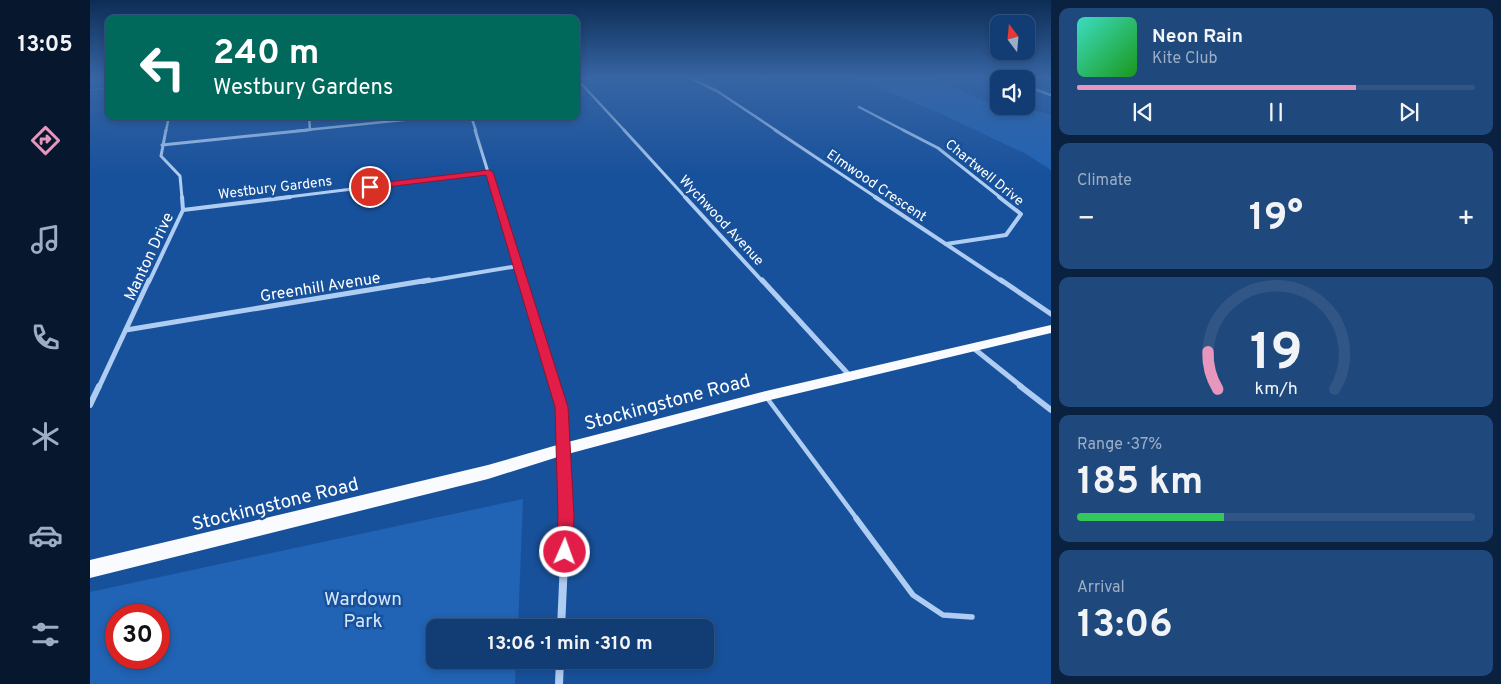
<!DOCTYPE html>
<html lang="en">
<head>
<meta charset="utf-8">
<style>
	:root { --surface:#123d74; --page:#1f487c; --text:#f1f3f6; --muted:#9caec5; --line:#315686; --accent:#e797bd }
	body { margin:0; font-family:Overpass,sans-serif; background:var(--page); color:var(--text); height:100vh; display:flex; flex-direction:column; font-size:19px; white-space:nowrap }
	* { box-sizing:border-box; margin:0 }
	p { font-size:16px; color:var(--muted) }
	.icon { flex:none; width:28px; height:28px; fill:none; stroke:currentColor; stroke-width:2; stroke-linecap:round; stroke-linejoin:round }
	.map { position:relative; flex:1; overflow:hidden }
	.sheet { display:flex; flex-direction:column; gap:8px; padding:8px; background:#0a2240; width:450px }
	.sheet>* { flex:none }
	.banner { position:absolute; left:15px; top:15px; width:475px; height:105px; border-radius:10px; box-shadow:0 2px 8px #0003,0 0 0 1px var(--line); background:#00695c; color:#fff; overflow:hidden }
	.needle { width:32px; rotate:344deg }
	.buttons { position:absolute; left:900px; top:15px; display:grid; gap:10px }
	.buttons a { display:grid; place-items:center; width:45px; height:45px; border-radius:10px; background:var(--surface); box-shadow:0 2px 8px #0003,0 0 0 1px var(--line); font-size:25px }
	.speed { position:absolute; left:15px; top:604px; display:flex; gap:10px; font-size:25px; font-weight:700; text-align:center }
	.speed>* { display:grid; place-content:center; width:65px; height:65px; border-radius:50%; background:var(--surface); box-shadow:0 2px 8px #0003,0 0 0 1px var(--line); line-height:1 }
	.speed .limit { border:8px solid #d22; background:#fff; color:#111 }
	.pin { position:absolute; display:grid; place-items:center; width:42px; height:42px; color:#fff; margin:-21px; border:2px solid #fff; border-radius:50%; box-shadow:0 1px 5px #0007 }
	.me { position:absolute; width:55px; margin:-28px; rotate:2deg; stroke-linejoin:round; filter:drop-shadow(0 0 4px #0008) }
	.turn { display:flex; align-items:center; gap:18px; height:105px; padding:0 25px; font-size:22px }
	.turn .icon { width:65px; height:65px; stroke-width:2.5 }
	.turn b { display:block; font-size:35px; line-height:42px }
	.big { font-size:38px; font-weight:700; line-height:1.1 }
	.sheet .tile { flex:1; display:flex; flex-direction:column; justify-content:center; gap:8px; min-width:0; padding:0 18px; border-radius:10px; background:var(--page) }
	.sheet .dial { align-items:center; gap:0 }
	.dial svg { height:130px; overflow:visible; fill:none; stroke:var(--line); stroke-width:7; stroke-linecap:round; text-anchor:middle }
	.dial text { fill:var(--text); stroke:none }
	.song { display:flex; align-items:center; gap:15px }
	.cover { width:60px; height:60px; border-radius:8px; background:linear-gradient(135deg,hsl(170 70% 55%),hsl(120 70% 35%)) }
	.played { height:5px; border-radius:2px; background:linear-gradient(90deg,var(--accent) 70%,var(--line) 70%) }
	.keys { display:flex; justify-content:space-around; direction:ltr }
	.heat { display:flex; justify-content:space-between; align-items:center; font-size:28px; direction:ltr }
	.charge { height:8px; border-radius:4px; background:linear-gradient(90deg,#34c759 37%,var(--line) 0) }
	.trip { position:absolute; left:336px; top:619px; width:288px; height:50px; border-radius:10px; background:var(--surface); box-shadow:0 2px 8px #0003,0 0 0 1px var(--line); font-weight:700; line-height:50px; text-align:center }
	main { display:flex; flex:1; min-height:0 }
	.tabs { display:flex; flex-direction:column; width:90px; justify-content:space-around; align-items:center; background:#07182e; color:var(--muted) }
	.tabs .icon { width:35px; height:35px }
	.tabs .current { color:var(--accent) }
	.tabs b { font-size:22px; color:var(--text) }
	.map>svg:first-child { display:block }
	.green { fill:#2163b4; fill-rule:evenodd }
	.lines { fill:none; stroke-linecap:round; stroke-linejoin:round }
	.path { stroke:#afcdf2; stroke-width:1; stroke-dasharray:1 2; stroke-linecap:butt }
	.service-far1 { stroke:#afcdf2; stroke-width:4.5 }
	.service { stroke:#afcdf2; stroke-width:5.5 }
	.minor-far5 { stroke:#afcdf2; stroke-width:2.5 }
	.minor-far4 { stroke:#afcdf2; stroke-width:3 }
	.minor-far3 { stroke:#afcdf2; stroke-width:4 }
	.minor-far2 { stroke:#afcdf2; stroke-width:5 }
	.minor-far1 { stroke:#afcdf2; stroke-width:6 }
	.minor { stroke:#afcdf2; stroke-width:8 }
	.primary { fill:#f9fbff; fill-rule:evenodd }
	.route { fill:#e11d48; stroke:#92132f }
	.labels { text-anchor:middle; stroke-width:5; stroke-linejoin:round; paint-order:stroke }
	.far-street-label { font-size:14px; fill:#fff; stroke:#18519b }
	.street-label { font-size:16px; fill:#fff; stroke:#18519b }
	.near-street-label { font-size:19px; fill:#fff; stroke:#18519b }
	.near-park-label { font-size:19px; fill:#d6e7fc; stroke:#18519b }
</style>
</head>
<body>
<main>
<nav class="tabs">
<b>13:05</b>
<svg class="icon current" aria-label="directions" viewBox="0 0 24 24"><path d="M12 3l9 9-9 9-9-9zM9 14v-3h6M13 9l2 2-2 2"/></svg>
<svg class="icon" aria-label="music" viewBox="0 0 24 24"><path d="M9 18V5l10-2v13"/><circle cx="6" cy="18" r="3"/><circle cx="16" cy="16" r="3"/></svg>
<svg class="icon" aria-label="phone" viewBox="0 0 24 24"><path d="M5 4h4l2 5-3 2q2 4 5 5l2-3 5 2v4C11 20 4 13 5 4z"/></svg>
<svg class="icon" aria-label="climate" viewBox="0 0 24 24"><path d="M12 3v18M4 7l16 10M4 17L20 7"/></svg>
<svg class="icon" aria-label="car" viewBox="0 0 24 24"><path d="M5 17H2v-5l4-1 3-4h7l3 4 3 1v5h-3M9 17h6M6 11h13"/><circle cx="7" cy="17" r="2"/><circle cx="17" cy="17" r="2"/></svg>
<svg class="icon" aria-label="filters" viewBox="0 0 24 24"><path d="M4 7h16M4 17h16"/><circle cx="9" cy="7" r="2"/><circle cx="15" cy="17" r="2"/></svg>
</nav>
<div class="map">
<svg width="961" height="684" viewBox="0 0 961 684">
	<rect width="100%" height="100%" fill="#18519b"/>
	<!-- green -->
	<g class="green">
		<path d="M844,77C865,87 891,102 911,106C925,109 950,110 961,115V170L936,154L847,112L764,78Z"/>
		<path d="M433,499L428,627L345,628V660H426L425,684H0V592ZM26,615H69V658H26Z"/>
	</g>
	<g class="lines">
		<!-- path -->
		<polyline class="path" points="0,90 19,88"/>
		<!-- service-far1 -->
		<polyline class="service-far1" points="677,398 767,519"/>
		<!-- service -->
		<polyline class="service" points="766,518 823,595 853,615 882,617"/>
		<!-- minor-far5 -->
		<g class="minor-far5">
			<polyline points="598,77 627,91 687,131"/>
			<polyline points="921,77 923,79"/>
			<polyline points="486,78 535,131"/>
			<polyline points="936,86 961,95"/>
			<polyline points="769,107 815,131"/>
			<polyline points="219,116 220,130"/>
			<polyline points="381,116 386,131"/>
			<polyline points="76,131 79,116"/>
			<polyline points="206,131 352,116"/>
		</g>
		<!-- minor-far4 -->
		<g class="minor-far4">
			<polyline points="76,130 71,156 90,176 92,198"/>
			<polyline points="385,130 406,198"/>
			<polyline points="534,130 596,198"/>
			<polyline points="685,130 787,198"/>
			<polyline points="813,130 848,148 911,198"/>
			<polyline points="72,145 218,130"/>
			<polyline points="190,198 399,172"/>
		</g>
		<!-- minor-far3 -->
		<g class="minor-far3">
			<polyline points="406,197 432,282"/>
			<polyline points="595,197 673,282"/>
			<polyline points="785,197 913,282"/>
			<polyline points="93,210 200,197"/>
			<polyline points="856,244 916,235 931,214 909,197"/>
			<polyline points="59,282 93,210 92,197"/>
			<polyline points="332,282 428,266"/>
		</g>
		<!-- minor-far2 -->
		<g class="minor-far2">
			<polyline points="432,280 465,387"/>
			<polyline points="672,280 760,376"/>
			<polyline points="911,280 961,314"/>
			<polyline points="36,330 339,280"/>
			<polyline points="882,347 932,387"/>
			<polyline points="9,387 59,280"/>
		</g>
		<!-- minor-far1 -->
		<g class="minor-far1">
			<polyline points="464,386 471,407 476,519"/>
			<polyline points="930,386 961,410"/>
			<polyline points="0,405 9,386"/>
		</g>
		<!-- minor -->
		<g class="minor">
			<polyline points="471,628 476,518"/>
			<polyline points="469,684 470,660"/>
		</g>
		<!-- primary -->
		<polygon class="primary" points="961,325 961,333 676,401 474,455 398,479 0,578 0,560 398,465 474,443 676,391"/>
	</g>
	<!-- sky -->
	<linearGradient id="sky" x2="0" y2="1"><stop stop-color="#0d2d55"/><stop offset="0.45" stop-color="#3765a4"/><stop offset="1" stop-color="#3765a4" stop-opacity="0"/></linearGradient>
	<rect width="961" height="173" fill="url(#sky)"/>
	<!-- route -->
	<polygon class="route" points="399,170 403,172 478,407 484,515 483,552 480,558 475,560 469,558 466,552 468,515 465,407 396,175 280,189 276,187 280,184"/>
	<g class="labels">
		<!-- far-street labels -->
		<g class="far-street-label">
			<text transform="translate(895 172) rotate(39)" y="5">Chartwell Drive</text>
			<text transform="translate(787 185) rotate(34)" y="5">Elmwood Crescent</text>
			<text transform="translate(185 187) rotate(-7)" y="5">Westbury Gardens</text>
			<text transform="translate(632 220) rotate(47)" y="5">Wychwood Avenue</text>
		</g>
		<!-- street labels -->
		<g class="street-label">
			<text transform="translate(58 256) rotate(-65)" y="6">Manton Drive</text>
			<text transform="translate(230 286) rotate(-9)" y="6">Greenhill Avenue</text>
		</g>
		<!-- near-street labels -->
		<g class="near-street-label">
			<text transform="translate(577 401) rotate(-15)" y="7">Stockingstone Road</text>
			<text transform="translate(185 503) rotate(-14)" y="7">Stockingstone Road</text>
		</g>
		<!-- near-park labels -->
		<g class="near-park-label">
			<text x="273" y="605">Wardown<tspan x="273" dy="22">Park</tspan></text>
		</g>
	</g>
</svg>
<div class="buttons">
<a><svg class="needle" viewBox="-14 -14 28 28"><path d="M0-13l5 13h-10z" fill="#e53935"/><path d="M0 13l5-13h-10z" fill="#9caec5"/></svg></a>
<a><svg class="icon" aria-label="sound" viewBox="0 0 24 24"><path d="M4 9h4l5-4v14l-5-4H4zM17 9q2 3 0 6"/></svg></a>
</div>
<div class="speed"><div class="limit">30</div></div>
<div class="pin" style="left:280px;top:187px;background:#d93025"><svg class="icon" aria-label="arrive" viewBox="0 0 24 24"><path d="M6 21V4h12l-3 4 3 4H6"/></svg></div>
<svg class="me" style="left:475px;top:552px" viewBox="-20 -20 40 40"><circle r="17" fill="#e11d48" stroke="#fff" stroke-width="3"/><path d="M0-11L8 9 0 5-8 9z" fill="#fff"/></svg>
<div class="trip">13:06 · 1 min · 310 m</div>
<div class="banner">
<div class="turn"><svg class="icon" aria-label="left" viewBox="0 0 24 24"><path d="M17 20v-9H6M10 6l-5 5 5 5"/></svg><div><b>240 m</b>Westbury Gardens</div></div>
</div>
</div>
<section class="sheet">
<div class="tile">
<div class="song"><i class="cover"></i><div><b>Neon Rain</b><p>Kite Club</p></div></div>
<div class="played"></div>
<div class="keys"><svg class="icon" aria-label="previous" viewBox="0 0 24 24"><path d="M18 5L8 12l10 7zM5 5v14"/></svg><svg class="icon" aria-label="pause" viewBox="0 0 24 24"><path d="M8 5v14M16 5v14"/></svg><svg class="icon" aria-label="next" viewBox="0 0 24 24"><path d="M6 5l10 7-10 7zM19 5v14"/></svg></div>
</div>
<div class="tile"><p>Climate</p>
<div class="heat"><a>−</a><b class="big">19°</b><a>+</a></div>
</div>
<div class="tile dial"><svg viewBox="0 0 100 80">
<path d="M14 69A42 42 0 1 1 86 69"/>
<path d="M14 69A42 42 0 0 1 8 46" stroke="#e797bd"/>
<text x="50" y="56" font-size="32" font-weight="700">19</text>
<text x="50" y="72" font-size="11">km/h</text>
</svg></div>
<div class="tile"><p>Range · 37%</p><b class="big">185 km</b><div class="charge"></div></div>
<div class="tile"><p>Arrival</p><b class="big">13:06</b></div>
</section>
</main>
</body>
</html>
